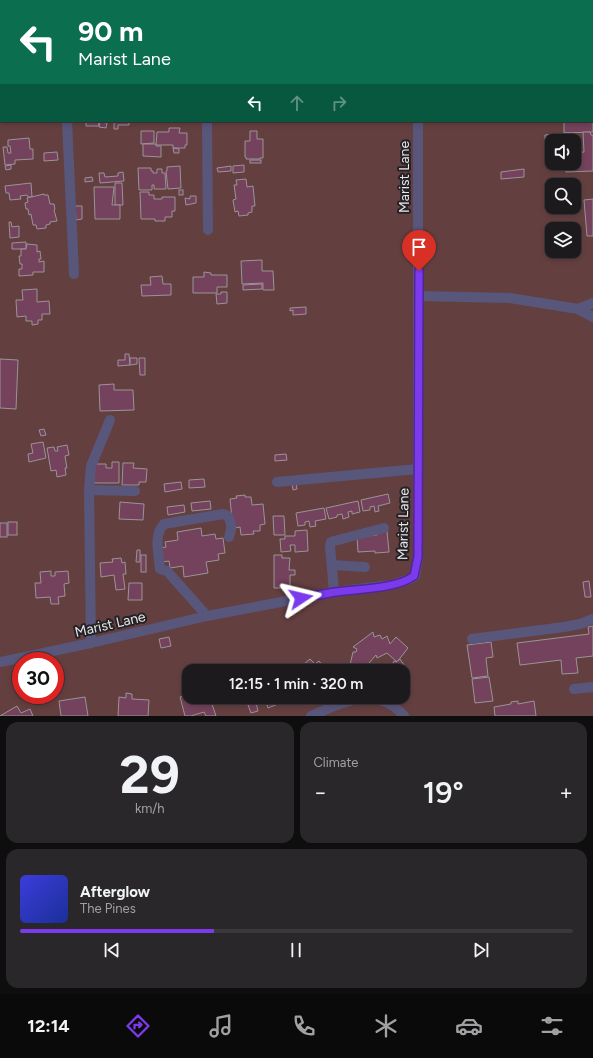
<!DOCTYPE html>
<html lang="en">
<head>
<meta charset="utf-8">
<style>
	:root { --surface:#1c1a1c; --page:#292729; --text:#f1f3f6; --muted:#a0a1a3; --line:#3a383b; --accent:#7c3aed }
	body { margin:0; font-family:Figtree,sans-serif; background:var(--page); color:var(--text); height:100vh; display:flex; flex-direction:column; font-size:15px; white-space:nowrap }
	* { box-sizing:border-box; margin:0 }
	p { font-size:13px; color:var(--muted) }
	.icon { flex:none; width:22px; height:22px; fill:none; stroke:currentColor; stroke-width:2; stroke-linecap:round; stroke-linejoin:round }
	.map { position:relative; height:716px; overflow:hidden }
	.details { display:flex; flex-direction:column; gap:6px; padding:6px; background:#0f0e0f; flex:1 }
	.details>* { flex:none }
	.guide { position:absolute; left:0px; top:0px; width:593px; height:122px; box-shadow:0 2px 6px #0003,0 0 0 1px var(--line); background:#0b6e4f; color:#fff; overflow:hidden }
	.fabs { position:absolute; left:545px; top:134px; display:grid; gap:8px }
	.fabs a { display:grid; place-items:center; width:36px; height:36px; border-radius:8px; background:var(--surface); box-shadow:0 2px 6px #0003,0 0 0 1px var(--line); font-size:20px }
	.speed { position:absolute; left:12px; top:652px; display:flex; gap:8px; font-size:20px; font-weight:700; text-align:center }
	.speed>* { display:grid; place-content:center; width:52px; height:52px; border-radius:50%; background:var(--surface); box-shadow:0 2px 6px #0003,0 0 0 1px var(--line); line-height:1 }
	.speed .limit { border:6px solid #d22; background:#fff; color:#111 }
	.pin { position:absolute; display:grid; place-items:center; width:34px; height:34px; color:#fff; margin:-41px -17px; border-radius:50% 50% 50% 0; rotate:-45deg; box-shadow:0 0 4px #0007 }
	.pin .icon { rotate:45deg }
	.me { position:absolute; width:44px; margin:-22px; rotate:80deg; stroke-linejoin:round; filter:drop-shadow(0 0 3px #0008) }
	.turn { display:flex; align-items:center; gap:14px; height:84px; padding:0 12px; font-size:18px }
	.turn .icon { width:52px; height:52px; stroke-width:2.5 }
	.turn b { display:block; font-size:28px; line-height:34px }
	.lanes { display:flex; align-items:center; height:38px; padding:0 12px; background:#0003; justify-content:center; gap:20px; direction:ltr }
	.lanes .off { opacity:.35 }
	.big { font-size:30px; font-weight:600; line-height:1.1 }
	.details .tile { flex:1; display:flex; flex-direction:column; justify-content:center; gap:6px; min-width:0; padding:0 14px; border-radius:12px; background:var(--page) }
	.details .dial { align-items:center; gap:0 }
	.dial b { font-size:52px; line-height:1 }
	.song { display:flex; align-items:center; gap:12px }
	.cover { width:48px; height:48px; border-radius:6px; background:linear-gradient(135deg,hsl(240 70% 55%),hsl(230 70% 35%)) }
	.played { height:4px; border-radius:2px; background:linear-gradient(90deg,var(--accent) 35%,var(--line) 35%) }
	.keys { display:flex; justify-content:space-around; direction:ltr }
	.heat { display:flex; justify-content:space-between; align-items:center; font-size:22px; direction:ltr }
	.details .tiles { flex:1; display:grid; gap:6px; grid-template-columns:1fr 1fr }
	.tile:last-child { grid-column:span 2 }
	.trip { position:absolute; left:182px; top:664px; width:228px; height:40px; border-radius:12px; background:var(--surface); box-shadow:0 2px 6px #0003,0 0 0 1px var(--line); font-weight:600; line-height:40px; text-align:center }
	.menu { display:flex; height:64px; justify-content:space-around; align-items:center; background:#0b0a0b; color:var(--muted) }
	.menu .icon { width:28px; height:28px }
	.menu .current { color:var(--accent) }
	.menu b { font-size:18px; color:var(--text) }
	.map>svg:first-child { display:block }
	.green { fill:#643f40; fill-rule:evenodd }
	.building { fill:#74425c; stroke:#9a9496 }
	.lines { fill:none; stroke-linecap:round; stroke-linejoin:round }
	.minor { stroke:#59567c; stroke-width:10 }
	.route-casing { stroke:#51269a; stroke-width:10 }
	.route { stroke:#7c3aed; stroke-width:7 }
	.labels { text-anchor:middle; stroke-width:4; stroke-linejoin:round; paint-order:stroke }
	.street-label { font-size:14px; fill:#e7e5e8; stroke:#252226 }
</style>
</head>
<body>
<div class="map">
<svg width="593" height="716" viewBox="0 0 593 716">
	<rect width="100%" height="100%" fill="#252226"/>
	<!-- green -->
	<path class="green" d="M0,0H593V716H0ZM1,1H592V121H1ZM552,141H574V163H552ZM552,185H574V207H552ZM552,229H574V251H552ZM21,661H55V695H21ZM189,671H403V697H189Z"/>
	<!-- building -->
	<g class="building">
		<polygon points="550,0 574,0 574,1 552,1"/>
		<polygon points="592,93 593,93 592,113"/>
		<polygon points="592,114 593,114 593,132 564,133 564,121 592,121"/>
		<polygon points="86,121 98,121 99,126 86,126"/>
		<polygon points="114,121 129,121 129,125 118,125 118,129 114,129"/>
		<polygon points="100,122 107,123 106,128 99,127"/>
		<polygon points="169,128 180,128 179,133 187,133 187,145 185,145 185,148 173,148 173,145 156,145 157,132 169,132"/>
		<polygon points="141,131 154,131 154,143 141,144"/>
		<polygon points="250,131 257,131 257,139 263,139 263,158 260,158 260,159 246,159 246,157 245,157 245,141 250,141"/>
		<polygon points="583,132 590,132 591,135 593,135 593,171 566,172 566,163 574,163 574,153 584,152"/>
		<polygon points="564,133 570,133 571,141 565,141"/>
		<polygon points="554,134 554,140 545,140 545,135"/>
		<polygon points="29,138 30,149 33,149 33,159 15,160 15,164 5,165 3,147 7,147 8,153 11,153 10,146 8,146 8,140"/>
		<polygon points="143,144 156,144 156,146 161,146 161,157 143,156"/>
		<polygon points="173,148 179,149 179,153 174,153"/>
		<polygon points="57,152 58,160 44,161 44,153"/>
		<rect x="250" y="160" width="11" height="3"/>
		<polygon points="11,165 11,169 6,170 5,166"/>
		<polygon points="244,165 244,172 233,173 233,166"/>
		<polygon points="180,166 181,188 168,189 166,171 167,171 167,167"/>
		<polygon points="231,166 231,171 218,172 217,168"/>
		<polygon points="138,168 151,168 151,171 153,171 153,173 157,173 157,169 162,169 162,173 165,173 166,189 154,189 154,185 152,185 152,190 139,190"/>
		<polygon points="524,169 524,177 501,179 501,172"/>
		<polygon points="123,172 124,181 100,183 99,173 104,173 105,177 118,176 118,173"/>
		<polygon points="92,177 93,181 85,182 85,178"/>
		<polygon points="246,179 247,187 253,186 255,206 252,206 252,212 248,213 248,215 239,216 238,211 235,212 233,200 236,199 234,185 237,185 236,180"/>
		<polygon points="31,183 32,197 28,197 27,195 20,196 21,199 10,200 9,193 6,193 5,186"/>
		<polygon points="115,183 122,183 123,205 115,205"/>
		<polygon points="94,187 114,187 112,205 120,205 120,219 95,219"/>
		<rect x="179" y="190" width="4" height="5"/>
		<polygon points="140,192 149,192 149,195 154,195 154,199 162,199 162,197 175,197 175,211 172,211 172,217 165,217 165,221 155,221 155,219 141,219"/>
		<polygon points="44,194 44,195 48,195 50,204 54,204 55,209 54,210 57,221 50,222 50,224 46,225 46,228 37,229 36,225 33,225 31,214 29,215 28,209 26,209 25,203 28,202 27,198"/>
		<polygon points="190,196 196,196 196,203 186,205 185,198 190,199"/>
		<polygon points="593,199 593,236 587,236 584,200"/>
		<polygon points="75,206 82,206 82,219 76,220"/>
		<polygon points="9,222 11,222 12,227 19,226 19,237 10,238"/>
		<polygon points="26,242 26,249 12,249 12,243"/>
		<polygon points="27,244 37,245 37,252 40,251 41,259 39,259 39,262 44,261 44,272 33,272 33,275 19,276 19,269 22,269 22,264 20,264 19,256 21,256 21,249 26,249"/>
		<polygon points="262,260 262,271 273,271 274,290 263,290 263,283 242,284 241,261"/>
		<polygon points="204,272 211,273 211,275 227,275 227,287 217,287 217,293 193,293 193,277 204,277"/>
		<polygon points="162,276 163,284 171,284 171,295 142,296 141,285 151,285 150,277"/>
		<polygon points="262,284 262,289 243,290 243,285"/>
		<polygon points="37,289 37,302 49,301 50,314 42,314 42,320 38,320 38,324 32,325 32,321 26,321 26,316 17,317 16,300 23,300 22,290"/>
		<polygon points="221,292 227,292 227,303 217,304 216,294 221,294"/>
		<polygon points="306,307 306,314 293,315 293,310 290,311 290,308"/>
		<polygon points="125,354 129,354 130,365 118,366 118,360 125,360"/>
		<polygon points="130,358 137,358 137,364 130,365"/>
		<polygon points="139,358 145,358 145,375 140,375"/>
		<polygon points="0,359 18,360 16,409 0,408"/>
		<polygon points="114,384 114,390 133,390 134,410 100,411 99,385"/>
		<polygon points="44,429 46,435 41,436 39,430"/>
		<polygon points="43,442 46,458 29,462 28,454 33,453 31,444"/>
		<polygon points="67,445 69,455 65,456 67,468 65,468 66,475 57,477 56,470 51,471 47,448 54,447 55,451 58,451 57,447"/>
		<polygon points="286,454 287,460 275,461 275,455"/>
		<polygon points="112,462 119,462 119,483 94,483 93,464 106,464 106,468 112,468"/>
		<polygon points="123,463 134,463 133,468 147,469 146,482 139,482 139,485 122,485"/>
		<polygon points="204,479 205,487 189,488 189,480"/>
		<polygon points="181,482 182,489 165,492 164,484"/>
		<polygon points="296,482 297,489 293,490 292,483"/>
		<polygon points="388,494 390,503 378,506 379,511 375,512 374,506 370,507 370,510 363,511 361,500"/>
		<polygon points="245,495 245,497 251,497 252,505 263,504 265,524 260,525 260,531 253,531 254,534 241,535 240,527 235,528 232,519 230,499 237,498 236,496"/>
		<polygon points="210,501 211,509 192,511 191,503"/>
		<polygon points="358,501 360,512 352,514 352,511 348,512 349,517 343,519 342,514 337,515 337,517 329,519 326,508"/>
		<polygon points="120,502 144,504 143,520 119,519"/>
		<polygon points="184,505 185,512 168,515 167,507"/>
		<polygon points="324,508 326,519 315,521 316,526 310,527 309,521 305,522 305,525 298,526 296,513"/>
		<polygon points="273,516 284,516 285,535 274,535"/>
		<rect x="8" y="522" width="9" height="13"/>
		<rect x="0" y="523" width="7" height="14"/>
		<polygon points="201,528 202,536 215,534 216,539 223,538 225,553 218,554 219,560 206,562 208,573 184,577 183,566 170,568 169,561 162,562 160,548 166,547 165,542 178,540 177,532"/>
		<polygon points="307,530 308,551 295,552 295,545 290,545 291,551 281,552 280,539 285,539 285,536 295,536 295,531"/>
		<polygon points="387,531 389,552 375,553 375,551 358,552 357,537 377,535 377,532"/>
		<polygon points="137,550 140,550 140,562 136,562"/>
		<rect x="141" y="555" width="5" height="17"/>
		<polygon points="274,555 282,555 282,558 290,558 289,570 295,570 295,575 290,575 290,588 274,588"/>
		<polygon points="121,558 122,563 125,562 126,574 123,574 125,589 116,590 114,575 101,577 100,563 113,562 112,559"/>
		<polygon points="51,571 51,576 55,576 55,572 68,571 69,583 64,584 65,596 58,597 59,604 51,604 50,597 36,598 35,583 41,583 40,572"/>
		<polygon points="589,581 591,597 585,597 583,582"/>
		<polygon points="129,583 142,583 142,600 128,600"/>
		<polygon points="593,626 593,656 576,658 578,673 562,674 561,660 520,665 517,643 589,634 588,627"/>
		<polygon points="373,632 374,637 380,635 382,639 387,636 390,644 396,637 408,648 397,662 387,653 377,658 376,655 369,663 370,664 370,670 356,671 356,666 350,665 353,652 356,652 357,649 353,647"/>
		<polygon points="169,637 171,646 161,648 159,639"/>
		<polygon points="491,642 493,657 486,658 488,676 472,678 467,645"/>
		<polygon points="310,659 315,664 319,661 326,669 323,671 300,671 298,669"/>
		<polygon points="400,659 404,665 397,669 393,662 395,661 396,662"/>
		<polygon points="489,677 493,701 475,703 472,679"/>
		<polygon points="126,693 132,694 132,699 149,700 148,716 118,716 119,697 126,698"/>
		<polygon points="189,694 189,697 212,697 213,703 212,704 216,716 206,716 204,712 191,716 185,716 180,697"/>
		<polygon points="85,697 88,716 61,716 59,701"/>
		<polygon points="244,697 276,697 278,704 268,708 264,697 247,704"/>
		<polygon points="518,701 518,704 534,701 536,716 495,716 494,707 511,704 511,702"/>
		<polygon points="256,703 258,711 251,713 248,705"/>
		<polygon points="17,706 21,713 30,709 33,716 0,716"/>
	</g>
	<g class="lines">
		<!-- minor -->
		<g class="minor">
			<polyline points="0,48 1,48"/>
			<polyline points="67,121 74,274"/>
			<polyline points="207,121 208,230"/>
			<polyline points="419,296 510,298 578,309 593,317"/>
			<polyline points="578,309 593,303"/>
			<polyline points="277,482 418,469"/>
			<polyline points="89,490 91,466 110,420"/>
			<polyline points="332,565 365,567"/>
			<polyline points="334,592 330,546 331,542 334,541 384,528"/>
			<path d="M207,616L167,571L160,569C159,555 153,535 164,524L223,514L228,516C232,524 232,528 229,537"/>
			<polyline points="472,639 564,627 580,624 593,619"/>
			<polyline points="91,643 89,490 135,491"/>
			<polyline points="0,662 91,643 207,616 334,592 391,585 410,579 415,576 418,557 418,121"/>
			<polyline points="574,689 593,687"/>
			<path d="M311,716C341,703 378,684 404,716"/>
		</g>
	</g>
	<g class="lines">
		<!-- route casing -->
		<g class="route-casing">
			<path id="route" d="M301,598C313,596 324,594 335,592C358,589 396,589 414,576L418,557L419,271"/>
		</g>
		<!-- route -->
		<use href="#route" class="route"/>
	</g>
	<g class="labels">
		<!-- street labels -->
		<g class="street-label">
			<text transform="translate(404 177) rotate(-90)" y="5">Marist Lane</text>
			<text transform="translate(403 524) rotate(-89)" y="5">Marist Lane</text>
			<text transform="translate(110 624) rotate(-13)" y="5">Marist Lane</text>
		</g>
	</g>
</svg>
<div class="fabs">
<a><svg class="icon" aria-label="sound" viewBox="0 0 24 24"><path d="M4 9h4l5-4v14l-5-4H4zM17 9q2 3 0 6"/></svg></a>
<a><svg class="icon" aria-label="search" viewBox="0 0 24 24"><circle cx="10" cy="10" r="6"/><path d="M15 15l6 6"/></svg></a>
<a><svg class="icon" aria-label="layers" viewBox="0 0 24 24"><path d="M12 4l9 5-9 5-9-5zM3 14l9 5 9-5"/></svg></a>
</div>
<div class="speed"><div class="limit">30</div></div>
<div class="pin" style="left:419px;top:271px;background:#d93025"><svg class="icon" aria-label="arrive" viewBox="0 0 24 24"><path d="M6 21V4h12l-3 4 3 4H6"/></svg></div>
<svg class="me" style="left:301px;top:598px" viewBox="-20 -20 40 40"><path d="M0-17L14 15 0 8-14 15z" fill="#7c3aed" stroke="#fff" stroke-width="4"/></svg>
<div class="trip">12:15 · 1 min · 320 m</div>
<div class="guide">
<div class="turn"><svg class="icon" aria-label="left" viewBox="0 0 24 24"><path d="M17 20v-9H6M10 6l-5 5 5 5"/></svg><div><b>90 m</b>Marist Lane</div></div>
<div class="lanes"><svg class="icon" aria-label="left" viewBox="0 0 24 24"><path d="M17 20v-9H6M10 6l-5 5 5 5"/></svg><svg class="icon off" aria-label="ahead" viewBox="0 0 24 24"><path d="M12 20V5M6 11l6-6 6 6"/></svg><svg class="icon off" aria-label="right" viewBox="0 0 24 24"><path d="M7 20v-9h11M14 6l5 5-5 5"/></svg></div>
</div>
</div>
<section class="details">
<div class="tiles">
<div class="tile dial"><b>29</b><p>km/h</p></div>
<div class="tile"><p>Climate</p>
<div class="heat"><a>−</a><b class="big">19°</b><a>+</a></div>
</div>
<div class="tile">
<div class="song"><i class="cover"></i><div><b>Afterglow</b><p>The Pines</p></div></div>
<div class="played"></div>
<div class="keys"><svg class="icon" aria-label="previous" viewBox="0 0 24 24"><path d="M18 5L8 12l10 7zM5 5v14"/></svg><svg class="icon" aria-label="pause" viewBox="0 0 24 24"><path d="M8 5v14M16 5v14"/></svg><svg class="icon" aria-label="next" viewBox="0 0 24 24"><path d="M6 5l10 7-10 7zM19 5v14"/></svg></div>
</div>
</div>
</section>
<nav class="menu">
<b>12:14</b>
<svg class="icon current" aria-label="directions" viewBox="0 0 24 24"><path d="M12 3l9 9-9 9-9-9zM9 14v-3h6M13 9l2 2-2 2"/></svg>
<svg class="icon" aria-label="music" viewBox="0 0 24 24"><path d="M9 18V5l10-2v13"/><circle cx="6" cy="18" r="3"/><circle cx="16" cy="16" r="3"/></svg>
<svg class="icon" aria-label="phone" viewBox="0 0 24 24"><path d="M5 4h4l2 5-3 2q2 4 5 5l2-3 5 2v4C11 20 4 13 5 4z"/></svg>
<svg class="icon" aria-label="climate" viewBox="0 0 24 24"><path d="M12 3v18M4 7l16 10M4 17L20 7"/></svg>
<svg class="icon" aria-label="car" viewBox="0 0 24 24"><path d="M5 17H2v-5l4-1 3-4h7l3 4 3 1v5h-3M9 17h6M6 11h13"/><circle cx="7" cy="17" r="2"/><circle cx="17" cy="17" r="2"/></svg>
<svg class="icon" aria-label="filters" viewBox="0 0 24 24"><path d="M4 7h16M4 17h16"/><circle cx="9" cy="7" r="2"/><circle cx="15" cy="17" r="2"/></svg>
</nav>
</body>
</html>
